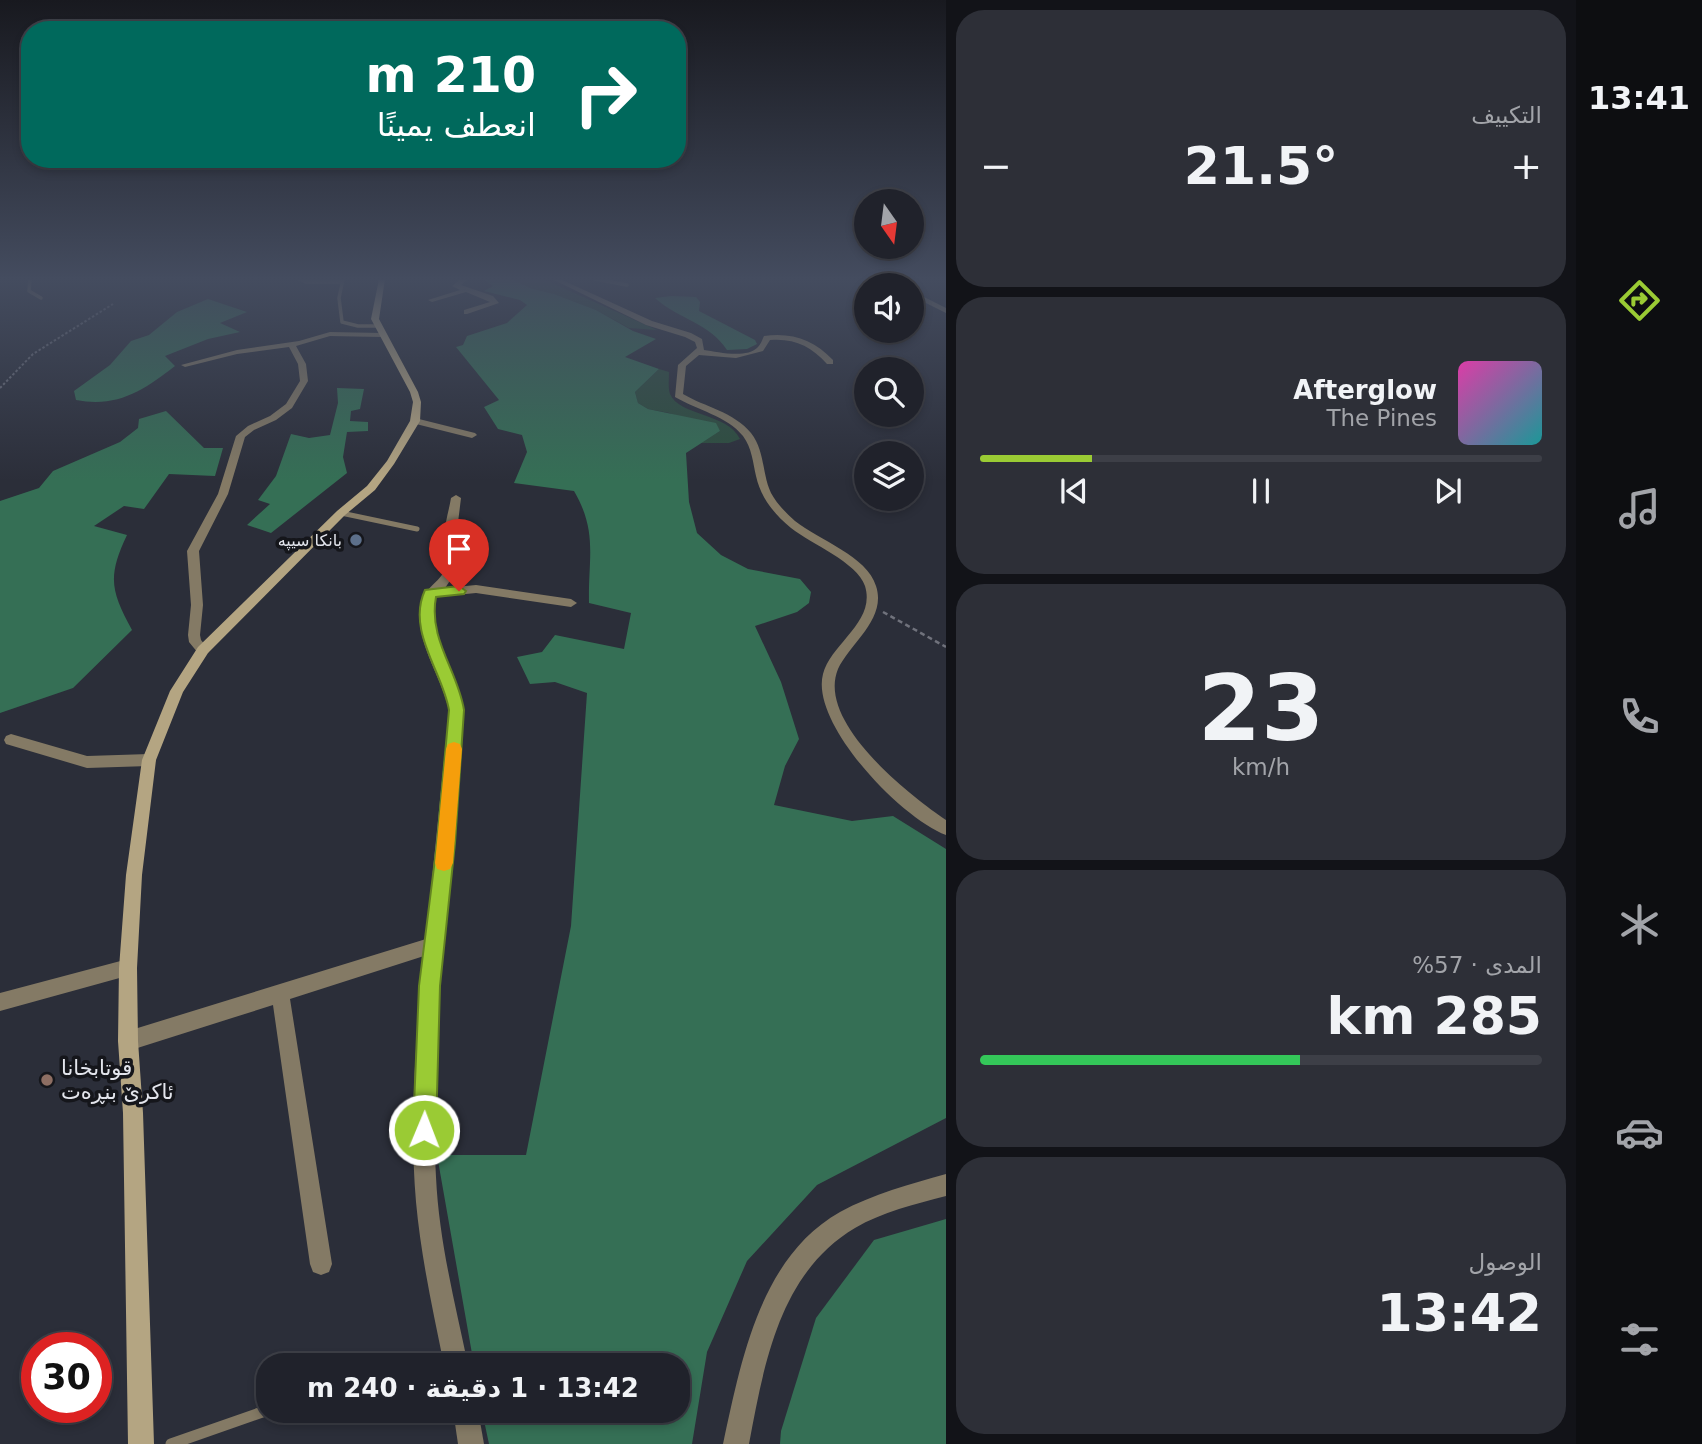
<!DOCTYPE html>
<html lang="ar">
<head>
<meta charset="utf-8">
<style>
	:root { --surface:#20222b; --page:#2d2f37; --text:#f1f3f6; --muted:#a2a4a9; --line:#3d3f47; --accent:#9acb34 }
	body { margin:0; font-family:"DejaVu Sans","Noto Sans Arabic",sans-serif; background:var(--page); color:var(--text); direction:rtl; height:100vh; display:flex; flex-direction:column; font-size:26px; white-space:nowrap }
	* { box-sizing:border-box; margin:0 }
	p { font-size:23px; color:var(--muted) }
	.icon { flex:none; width:38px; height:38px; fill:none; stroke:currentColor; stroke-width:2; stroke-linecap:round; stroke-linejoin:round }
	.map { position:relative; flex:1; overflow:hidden; direction:ltr }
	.details { display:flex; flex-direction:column; gap:10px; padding:10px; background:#121318; width:630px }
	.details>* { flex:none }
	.top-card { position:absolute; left:21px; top:21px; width:665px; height:147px; border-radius:28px; box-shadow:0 4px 10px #0003,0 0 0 2px var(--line); direction:rtl; background:#00695c; color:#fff; overflow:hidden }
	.needle { width:46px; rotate:166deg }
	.tools { position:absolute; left:854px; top:189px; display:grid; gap:14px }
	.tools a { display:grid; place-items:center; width:70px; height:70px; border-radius:50%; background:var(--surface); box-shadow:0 4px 10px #0003,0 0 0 2px var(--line); font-size:35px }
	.speed { position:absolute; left:21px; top:1332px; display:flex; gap:14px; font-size:35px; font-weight:700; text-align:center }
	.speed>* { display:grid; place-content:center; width:91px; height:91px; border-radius:50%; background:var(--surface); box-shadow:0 4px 10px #0003,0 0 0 2px var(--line); line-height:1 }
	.speed .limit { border:10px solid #d22; background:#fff; color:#111 }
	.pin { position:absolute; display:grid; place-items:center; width:60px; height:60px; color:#fff; margin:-72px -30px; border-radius:50% 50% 50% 0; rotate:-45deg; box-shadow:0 0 7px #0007 }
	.pin .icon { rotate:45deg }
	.me { position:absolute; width:77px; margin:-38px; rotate:1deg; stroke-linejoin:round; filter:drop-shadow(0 0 5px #0008) }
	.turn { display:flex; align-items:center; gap:24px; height:147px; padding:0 35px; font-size:32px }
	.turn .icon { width:91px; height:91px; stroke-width:2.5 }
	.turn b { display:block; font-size:49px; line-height:60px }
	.big { font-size:52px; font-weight:800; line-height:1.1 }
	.details .widget { flex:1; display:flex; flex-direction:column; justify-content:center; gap:10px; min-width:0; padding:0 24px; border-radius:28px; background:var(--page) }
	.details .dial { align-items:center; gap:0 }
	.dial b { font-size:91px; line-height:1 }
	.song { display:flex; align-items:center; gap:21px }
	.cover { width:84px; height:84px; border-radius:10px; background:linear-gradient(135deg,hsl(320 70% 55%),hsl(180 70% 35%)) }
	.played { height:7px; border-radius:4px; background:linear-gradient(90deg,var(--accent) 20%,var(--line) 20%) }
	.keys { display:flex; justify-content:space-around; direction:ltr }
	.heat { display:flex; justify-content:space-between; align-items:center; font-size:38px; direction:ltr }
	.charge { height:10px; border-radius:5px; background:linear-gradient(90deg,#34c759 57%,var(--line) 0) }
	.trip { position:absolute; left:256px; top:1353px; width:434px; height:70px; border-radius:28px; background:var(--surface); box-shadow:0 4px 10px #0003,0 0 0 2px var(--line); font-weight:800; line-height:70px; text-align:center; direction:rtl }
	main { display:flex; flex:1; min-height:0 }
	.tab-bar { display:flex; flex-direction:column; width:126px; justify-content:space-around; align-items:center; background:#0d0e11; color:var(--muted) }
	.tab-bar .icon { width:49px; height:49px }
	.tab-bar .on { color:var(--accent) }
	.tab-bar b { font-size:32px; color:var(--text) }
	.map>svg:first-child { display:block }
	.green { fill:#2c4e3d }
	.forest { fill:#356f55 }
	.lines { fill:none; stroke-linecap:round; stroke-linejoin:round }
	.path-far1 { stroke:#70727c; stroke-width:2; stroke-dasharray:2.5 2; stroke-linecap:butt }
	.path { stroke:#70727c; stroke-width:2.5; stroke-dasharray:5 3.5; stroke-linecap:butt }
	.lane-far2 { stroke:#847a65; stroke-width:3.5 }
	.lane-far1 { stroke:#847a65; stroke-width:5 }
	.lane { stroke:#847a65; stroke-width:11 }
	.street { fill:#847a65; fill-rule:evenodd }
	.secondary { fill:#b4a582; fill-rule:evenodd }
	.route { fill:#9acb34; stroke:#648422; stroke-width:2 }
	.slow { fill:#f59e0b }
	.service-dot { fill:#5c6f8a; stroke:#15161b; stroke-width:2.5 }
	.education-dot { fill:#8d6e63; stroke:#15161b; stroke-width:2.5 }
	.labels { text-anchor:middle; stroke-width:7; stroke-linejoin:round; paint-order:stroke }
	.far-poi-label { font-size:16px; fill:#e3e5ec; stroke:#15161b; text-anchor:end }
	.near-poi-label { font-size:21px; fill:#e3e5ec; stroke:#15161b; text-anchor:start }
</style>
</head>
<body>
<main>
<nav class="tab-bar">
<b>13:41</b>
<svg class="icon on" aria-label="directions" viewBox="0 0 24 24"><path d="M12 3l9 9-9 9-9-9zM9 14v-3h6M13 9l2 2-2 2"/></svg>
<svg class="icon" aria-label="music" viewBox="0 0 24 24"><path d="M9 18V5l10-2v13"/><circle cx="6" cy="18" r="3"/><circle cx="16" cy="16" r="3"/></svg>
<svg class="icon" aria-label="phone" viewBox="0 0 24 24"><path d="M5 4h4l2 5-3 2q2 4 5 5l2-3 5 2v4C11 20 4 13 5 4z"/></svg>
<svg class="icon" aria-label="climate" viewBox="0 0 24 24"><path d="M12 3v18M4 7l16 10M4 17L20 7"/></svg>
<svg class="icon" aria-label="car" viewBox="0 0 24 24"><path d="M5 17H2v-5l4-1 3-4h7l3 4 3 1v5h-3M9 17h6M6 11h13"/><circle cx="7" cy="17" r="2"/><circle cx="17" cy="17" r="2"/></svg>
<svg class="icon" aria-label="filters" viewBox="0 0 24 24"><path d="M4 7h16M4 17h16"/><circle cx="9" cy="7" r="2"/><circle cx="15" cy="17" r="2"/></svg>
</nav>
<section class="details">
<div class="widget"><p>التكييف</p>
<div class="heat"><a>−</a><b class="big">21.5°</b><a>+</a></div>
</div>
<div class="widget">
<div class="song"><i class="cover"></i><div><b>Afterglow</b><p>The Pines</p></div></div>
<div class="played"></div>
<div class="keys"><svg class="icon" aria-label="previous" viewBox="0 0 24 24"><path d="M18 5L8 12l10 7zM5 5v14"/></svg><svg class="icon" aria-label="pause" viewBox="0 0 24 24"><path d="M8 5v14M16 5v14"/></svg><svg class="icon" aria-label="next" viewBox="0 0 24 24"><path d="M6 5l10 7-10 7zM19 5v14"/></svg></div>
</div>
<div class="widget dial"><b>23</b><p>km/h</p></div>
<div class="widget"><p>المدى · 57%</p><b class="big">285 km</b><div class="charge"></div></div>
<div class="widget"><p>الوصول</p><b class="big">13:42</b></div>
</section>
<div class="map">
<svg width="946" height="1444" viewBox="0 0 946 1444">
	<rect width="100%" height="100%" fill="#2b2e39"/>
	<!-- green -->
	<g class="green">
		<polygon points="512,279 543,279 657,330 629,328 596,310 554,294 530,288"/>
		<path d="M659,369L669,372C669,378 668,388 670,394C679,416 728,413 740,439L729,443H701L720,431L669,413L648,409L638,403L635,392Z"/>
	</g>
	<!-- forest -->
	<g class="forest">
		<path d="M483,279H512L530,288L554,294L596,310L633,331L656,339L625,357L659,369L635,392L638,403L648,409L716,423L720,431L686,453L689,502L697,533L721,555L748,569L800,579L811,592L809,603L797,612L755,626L781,682L799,739L785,766L774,805L852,821L893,816L946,849V1118L817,1185L747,1261L707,1352L692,1444H489L482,1411L677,1410V1365H474L437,1155H526L571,926L587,693L555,682L530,684L517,657L542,652L555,635L624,649L631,613L589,603C588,558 598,532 574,491L514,483L527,452L522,435L498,429L484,407L499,400L456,347L463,345L467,336L507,323L527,305L520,300L484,291L493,286Z"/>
		<path d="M671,296L696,297L700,302L699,311L755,340L757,344L747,349L727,350C710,323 678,319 655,298Z"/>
		<path d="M208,299L247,312L220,323L240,332L208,339L165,356L175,366C144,390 118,408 76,400L74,391L110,365L131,341L149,335L177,312Z"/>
		<polygon points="337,388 364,389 360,409 351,411 350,421 368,422 368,431 347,432 343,457 347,473 271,533 247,525 270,504 258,500 276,476 291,434 309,438 330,435 338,403"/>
		<path d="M166,411L204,448H223L215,476L169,474L144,509L124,506L94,526L127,535C107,577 111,591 132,630L73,688L0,713V501L39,488L53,471L120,442L138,428L139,419Z"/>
		<polygon points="946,1219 946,1444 780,1444 781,1431 816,1318 874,1240"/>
	</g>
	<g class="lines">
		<!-- path-far1 -->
		<polyline class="path-far1" points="0,388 33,354 113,304"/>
		<!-- path -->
		<polyline class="path" points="883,612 946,647"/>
		<!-- lane-far2 -->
		<g class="lane-far2">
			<polyline points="30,279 29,291 41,298"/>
			<polyline points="299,279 306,282 342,282"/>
			<polyline points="343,279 339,298 342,322 358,326 378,326"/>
			<polyline points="595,279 627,285"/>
		</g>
		<!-- lane-far1 -->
		<polyline class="lane-far1" points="341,513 417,529"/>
		<!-- lane -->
		<polyline class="lane" points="171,1444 268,1410"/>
		<!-- street -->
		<g class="street">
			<polygon points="461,279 468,279 461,285 493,296 499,303 467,314 464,314 464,310 490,302 466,292 432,302 428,300 460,290 452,286"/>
			<path d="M552,279H560L652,321L691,333L702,339L704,350C718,352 747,359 758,347C761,344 762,340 764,336C792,332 814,340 833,360V364H827C811,346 794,338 770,340L763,351L736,358L699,355L686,366L683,394C705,407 734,412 751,433C765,451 762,474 771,493C777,504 786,513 795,521C819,540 867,556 876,586C887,619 850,643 838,669C816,722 909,795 946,820V835C902,819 810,724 823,674C831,643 876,622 865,586C857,562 811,544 791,528C774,514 761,498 756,476C753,463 752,448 743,436C727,416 697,410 675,397L678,365L697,348L695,342L685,337L646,325Z"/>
			<polygon points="884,279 892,279 901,285 893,285"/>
			<polygon points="912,291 946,308 946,313 912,296"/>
			<polygon points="330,332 382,333 386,335 382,337 330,336 296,346 306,364 308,381 292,408 276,420 254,430 245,437 228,494 199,551 203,605 200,635 201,640 209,650 208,653 198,653 189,642 188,635 191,605 187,551 218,494 236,436 248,426 270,416 286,404 300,381 298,364 289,347 237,354 185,367 181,365 237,350 299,341"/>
			<polygon points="415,418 475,433 477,435 472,438 412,423 412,419"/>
			<path d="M456,495L461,498L456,539L462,558L460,566L445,588L476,585L571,599L577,603L571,607L476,593L435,597C425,637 454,673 463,711C452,866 427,1022 436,1177C439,1241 455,1303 468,1365H444C433,1311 421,1257 416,1202C409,1120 416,1037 424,956L290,999L332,1264L329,1272L321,1275L313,1272L310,1264L273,1005L128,1051L121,1048L118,1041L121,1034L128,1031L426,939L449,711C443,681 423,654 420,623C416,588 434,591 447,567C453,557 447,551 445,541C443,528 449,511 451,498Z"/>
			<polygon points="11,734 87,756 149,754 154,756 156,760 154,764 149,766 87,768 6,744 4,740 6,736"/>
			<polygon points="128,959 134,962 137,968 134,974 0,1011 0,993"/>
			<path d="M946,1174V1196C915,1204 882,1212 855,1228C779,1273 764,1365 749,1444H723C741,1361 760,1257 840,1212C873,1194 910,1184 946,1174Z"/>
			<polygon points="453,1410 478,1410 484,1444 458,1444"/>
		</g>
		<!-- secondary -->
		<polygon class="secondary" points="379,279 385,279 379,319 418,392 421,402 420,421 394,464 375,490 345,515 208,653 183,692 156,760 142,875 137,968 138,1041 143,1113 154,1444 128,1444 123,1113 118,1041 119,968 126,875 142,760 170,691 198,647 337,511 367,486 387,461 410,421 413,402 410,392 371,319"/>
	</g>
	<!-- sky -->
	<linearGradient id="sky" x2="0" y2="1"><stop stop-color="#18191f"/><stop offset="0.58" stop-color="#444c5f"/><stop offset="1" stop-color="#444c5f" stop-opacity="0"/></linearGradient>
	<rect width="946" height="481" fill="url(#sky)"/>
	<!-- route -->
	<path class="route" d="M459,586L466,591L464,594L436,597C428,639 458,671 464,710L455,843L440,986L436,1130L433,1138L424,1142L416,1138L413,1130L419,986L437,843L449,710C443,672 406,631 425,590Z"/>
	<!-- slow -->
	<polygon class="slow" points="454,742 460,744 462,749 453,863 450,869 444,871 437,869 435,863 446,749 448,744"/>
	<!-- markers -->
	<circle class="service-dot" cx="356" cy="540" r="7"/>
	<circle class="education-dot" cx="47" cy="1080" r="7"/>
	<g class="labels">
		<!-- far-poi labels -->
		<g class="far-poi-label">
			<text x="342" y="546">بانکا سیپە</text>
		</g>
		<!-- near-poi labels -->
		<g class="near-poi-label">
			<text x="61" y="1075">قوتابخانا<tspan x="61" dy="24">ئاکرێ بنڕەت</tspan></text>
		</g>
	</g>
</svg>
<div class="tools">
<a><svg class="needle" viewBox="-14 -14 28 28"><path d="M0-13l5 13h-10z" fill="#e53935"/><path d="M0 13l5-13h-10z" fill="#a2a4a9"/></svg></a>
<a><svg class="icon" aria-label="sound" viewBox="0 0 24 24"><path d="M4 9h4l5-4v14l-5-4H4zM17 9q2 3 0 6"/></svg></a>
<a><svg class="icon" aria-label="search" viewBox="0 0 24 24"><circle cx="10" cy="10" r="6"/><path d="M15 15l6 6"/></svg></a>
<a><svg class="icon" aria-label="layers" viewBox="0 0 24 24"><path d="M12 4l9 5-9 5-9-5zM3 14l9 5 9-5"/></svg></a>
</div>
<div class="speed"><div class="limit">30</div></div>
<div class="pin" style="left:459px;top:591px;background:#d93025"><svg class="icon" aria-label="arrive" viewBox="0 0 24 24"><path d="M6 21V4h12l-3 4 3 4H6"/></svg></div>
<svg class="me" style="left:424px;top:1130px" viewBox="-20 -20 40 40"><circle r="17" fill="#9acb34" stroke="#fff" stroke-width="3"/><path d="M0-11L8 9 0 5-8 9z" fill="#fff"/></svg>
<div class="trip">13:42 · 1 دقيقة · 240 m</div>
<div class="top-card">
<div class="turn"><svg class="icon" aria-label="right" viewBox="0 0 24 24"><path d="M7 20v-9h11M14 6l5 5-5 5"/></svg><div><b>210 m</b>انعطف يمينًا</div></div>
</div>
</div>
</main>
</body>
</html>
